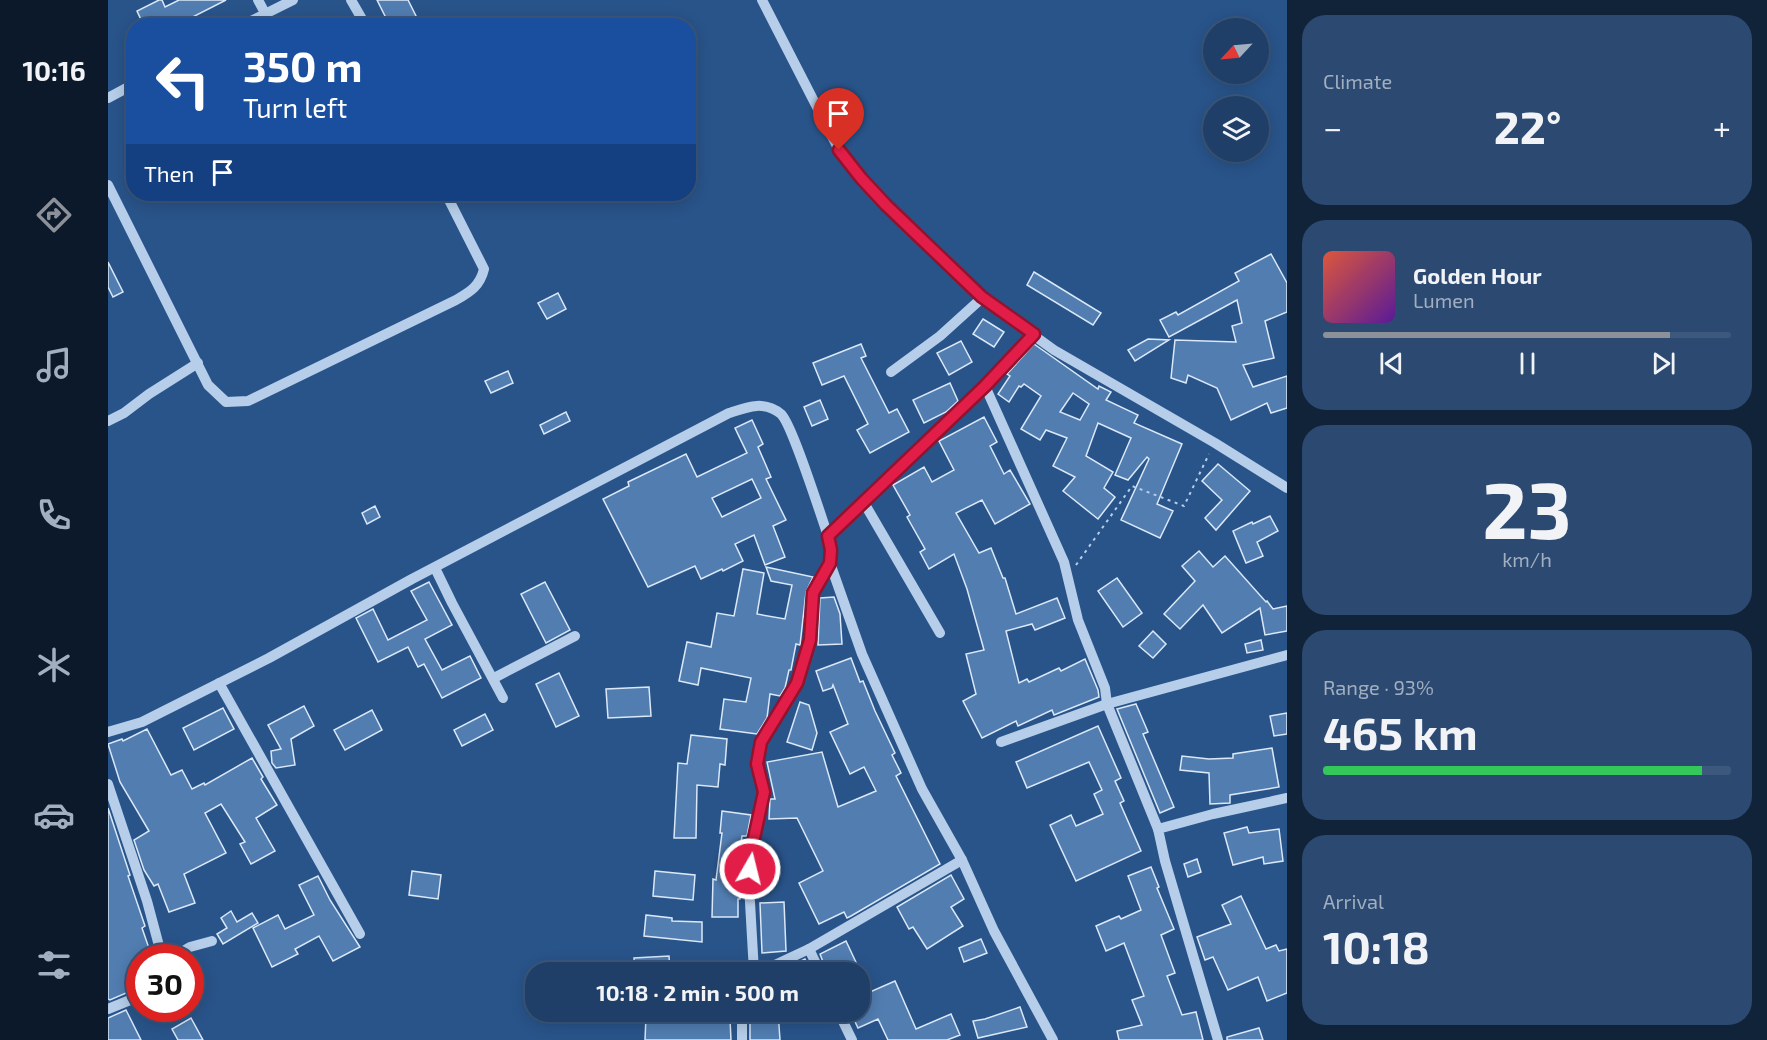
<!DOCTYPE html>
<html lang="en">
<head>
<meta charset="utf-8">
<style>
	:root { --surface:#1f3f68; --page:#2c4a71; --text:#f1f3f6; --muted:#a1afc0; --line:#3c587c; --accent:#8c9099 }
	body { margin:0; font-family:"Exo 2",sans-serif; background:var(--page); color:var(--text); height:100vh; display:flex; flex-direction:column; font-size:22px; white-space:nowrap }
	* { box-sizing:border-box; margin:0 }
	p { font-size:20px; color:var(--muted) }
	.icon { flex:none; width:33px; height:33px; fill:none; stroke:currentColor; stroke-width:2; stroke-linecap:round; stroke-linejoin:round }
	.map { position:relative; flex:1; overflow:hidden }
	.sheet { display:flex; flex-direction:column; gap:15px; padding:15px; background:#112339; width:480px }
	.sheet>* { flex:none }
	.top-card { position:absolute; left:18px; top:18px; width:570px; height:183px; border-radius:24px; box-shadow:0 3px 15px #0003,0 0 0 2px var(--line); background:#1a4fa0; color:#fff; overflow:hidden }
	.needle { width:39px; rotate:244deg }
	.buttons { position:absolute; left:1095px; top:18px; display:grid; gap:12px }
	.buttons a { display:grid; place-items:center; width:66px; height:66px; border-radius:50%; background:var(--surface); box-shadow:0 3px 15px #0003,0 0 0 2px var(--line); font-size:30px }
	.speed { position:absolute; left:18px; top:944px; display:flex; gap:12px; font-size:30px; font-weight:700; text-align:center }
	.speed>* { display:grid; place-content:center; width:78px; height:78px; border-radius:50%; background:var(--surface); box-shadow:0 3px 15px #0003,0 0 0 2px var(--line); line-height:1 }
	.speed .limit { border:9px solid #d22; background:#fff; color:#111 }
	.pin { position:absolute; display:grid; place-items:center; width:51px; height:51px; color:#fff; margin:-62px -26px; border-radius:50% 50% 50% 0; rotate:-45deg; box-shadow:0 0 6px #0007 }
	.pin .icon { rotate:45deg }
	.me { position:absolute; width:66px; margin:-33px; rotate:8deg; stroke-linejoin:round; filter:drop-shadow(0 0 4px #0008) }
	.turn { display:flex; align-items:center; gap:21px; height:126px; padding:0 18px; font-size:27px }
	.turn .icon { width:78px; height:78px; stroke-width:2.5 }
	.turn b { display:block; font-size:42px; line-height:51px }
	.then { display:flex; align-items:center; height:57px; padding:0 18px; background:#0003; gap:12px; font-size:22px }
	.big { font-size:45px; font-weight:700; line-height:1.1 }
	.sheet .widget { flex:1; display:flex; flex-direction:column; justify-content:center; gap:9px; min-width:0; padding:0 21px; border-radius:24px; background:var(--page) }
	.sheet .dial { align-items:center; gap:0 }
	.dial b { font-size:78px; line-height:1 }
	.song { display:flex; align-items:center; gap:18px }
	.cover { width:72px; height:72px; border-radius:9px; background:linear-gradient(135deg,hsl(10 70% 55%),hsl(270 70% 35%)) }
	.played { height:6px; border-radius:3px; background:linear-gradient(90deg,var(--accent) 85%,var(--line) 85%) }
	.keys { display:flex; justify-content:space-around; direction:ltr }
	.heat { display:flex; justify-content:space-between; align-items:center; font-size:33px; direction:ltr }
	.charge { height:9px; border-radius:4px; background:linear-gradient(90deg,#34c759 93%,var(--line) 0) }
	.trip { position:absolute; left:417px; top:962px; width:345px; height:60px; border-radius:24px; background:var(--surface); box-shadow:0 3px 15px #0003,0 0 0 2px var(--line); font-weight:700; line-height:60px; text-align:center }
	main { display:flex; flex:1; min-height:0 }
	.menu { display:flex; flex-direction:column; width:108px; justify-content:space-around; align-items:center; background:#0c192a; color:var(--muted) }
	.menu .icon { width:42px; height:42px }
	.menu .current { color:var(--accent) }
	.menu b { font-size:27px; color:var(--text) }
	.map>svg:first-child { display:block }
	.building { fill:#517db1; stroke:#dae8f7; stroke-width:1.5; fill-rule:evenodd }
	.lines { fill:none; stroke-linecap:round; stroke-linejoin:round }
	.path { stroke:#b6cee9; stroke-width:2; stroke-dasharray:3 4.5; stroke-linecap:butt }
	.minor { stroke:#b6cee9; stroke-width:10 }
	.route-casing { stroke:#92132f; stroke-width:15 }
	.route { stroke:#e11d48; stroke-width:10 }
</style>
</head>
<body>
<main>
<nav class="menu">
<b>10:16</b>
<svg class="icon current" aria-label="directions" viewBox="0 0 24 24"><path d="M12 3l9 9-9 9-9-9zM9 14v-3h6M13 9l2 2-2 2"/></svg>
<svg class="icon" aria-label="music" viewBox="0 0 24 24"><path d="M9 18V5l10-2v13"/><circle cx="6" cy="18" r="3"/><circle cx="16" cy="16" r="3"/></svg>
<svg class="icon" aria-label="phone" viewBox="0 0 24 24"><path d="M5 4h4l2 5-3 2q2 4 5 5l2-3 5 2v4C11 20 4 13 5 4z"/></svg>
<svg class="icon" aria-label="climate" viewBox="0 0 24 24"><path d="M12 3v18M4 7l16 10M4 17L20 7"/></svg>
<svg class="icon" aria-label="car" viewBox="0 0 24 24"><path d="M5 17H2v-5l4-1 3-4h7l3 4 3 1v5h-3M9 17h6M6 11h13"/><circle cx="7" cy="17" r="2"/><circle cx="17" cy="17" r="2"/></svg>
<svg class="icon" aria-label="filters" viewBox="0 0 24 24"><path d="M4 7h16M4 17h16"/><circle cx="9" cy="7" r="2"/><circle cx="15" cy="17" r="2"/></svg>
</nav>
<div class="map">
<svg width="1179" height="1040" viewBox="0 0 1179 1040">
	<rect width="100%" height="100%" fill="#29548a"/>
	<!-- building -->
	<g class="building">
		<polygon points="51,0 54,0 57,7 71,0 118,0 67,26 36,26 29,11"/>
		<polygon points="269,0 300,0 310,20 298,26 282,26"/>
		<polygon points="1163,254 1179,283 1179,312 1157,321 1166,358 1135,365 1145,387 1179,376 1179,408 1163,413 1159,403 1123,420 1109,388 1080,375 1078,383 1063,378 1067,340 1128,342 1124,326 1134,323 1129,300 1061,337 1052,320 1068,312 1070,315 1131,281 1127,273"/>
		<polygon points="0,262 15,292 5,297 0,287"/>
		<polygon points="926,272 993,313 985,325 919,285"/>
		<polygon points="450,293 458,309 439,319 430,303"/>
		<polygon points="875,319 896,332 886,347 865,334"/>
		<polygon points="1040,339 1061,340 1027,361 1020,350"/>
		<polygon points="853,341 864,362 841,375 829,353"/>
		<polygon points="753,344 758,356 753,358 781,413 789,409 801,432 762,453 749,430 760,424 736,376 714,385 705,363"/>
		<path d="M926,344L990,389L991,386L1003,392L998,400L1030,415L1026,423L1074,444L1049,504L1065,511L1052,538L1013,520L1041,459L1039,457L1020,480L1007,475L1023,438L990,423L978,456L1005,472L996,488L1007,497L990,519L955,491L967,477L945,466L959,438L938,430L932,440L913,429L933,396L916,384L913,387L911,386L901,402L890,394L902,376L899,374ZM965,393L981,404L972,420L952,412Z"/>
		<polygon points="400,371 405,383 383,393 377,381"/>
		<polygon points="842,383 850,401 838,412 816,423 805,400"/>
		<polygon points="712,400 720,419 704,426 696,407"/>
		<polygon points="458,412 462,421 436,434 432,425"/>
		<polygon points="876,417 889,442 882,446 896,474 902,470 922,504 887,524 874,500 848,513 871,553 883,548 895,578 897,578 908,614 949,598 957,618 927,630 924,624 898,631 911,683 919,679 921,682 951,668 953,671 977,659 990,690 991,697 946,715 944,710 910,726 908,721 874,738 855,701 868,694 858,654 876,650 859,589 846,554 821,569 812,552 817,549 799,517 802,515 785,485 816,467 824,482 846,470 831,441"/>
		<path d="M644,420L655,444L650,447L663,477L658,479L678,520L665,526L677,557L657,565L646,535L627,544L635,561L615,571L614,569L593,579L587,566L540,587L495,499L521,486L520,482L578,454L589,477L639,453L627,428ZM644,479L653,498L614,517L604,498Z"/>
		<polygon points="1110,464 1142,491 1108,530 1097,518 1114,500 1094,481"/>
		<polygon points="267,506 272,517 259,524 254,513"/>
		<polygon points="1162,516 1170,531 1149,542 1155,556 1138,563 1125,531 1144,522 1145,524"/>
		<polygon points="1091,551 1105,567 1117,556 1158,602 1159,601 1165,609 1179,606 1179,631 1157,635 1152,608 1114,633 1095,605 1072,629 1056,614 1087,581 1074,566"/>
		<polygon points="658,567 705,577 698,592 692,645 688,644 683,670 681,670 677,688 672,696 662,694 659,718 649,734 612,729 616,699 638,702 643,678 593,668 590,685 571,681 579,642 603,647 609,613 626,616 635,569 656,573 649,614 677,619 684,585 663,581"/>
		<polygon points="1009,578 1034,613 1015,627 990,591"/>
		<polygon points="321,582 344,625 317,639 334,670 362,656 373,678 334,698 316,664 310,667 300,647 270,662 248,618 265,609 280,640 319,620 303,591"/>
		<polygon points="437,582 462,630 438,643 413,594"/>
		<polygon points="726,597 732,614 734,644 710,645 712,598"/>
		<polygon points="1045,631 1058,644 1045,658 1031,646"/>
		<polygon points="1153,640 1155,650 1139,653 1137,644"/>
		<polygon points="743,658 752,682 755,681 767,711 787,753 784,755 793,773 788,776 832,864 743,916 739,918 736,912 711,924 691,883 715,871 689,818 661,819 662,799 667,799 659,762 714,752 730,807 768,791 756,767 742,774 722,732 740,724 725,685 724,688 715,691 708,671"/>
		<polygon points="451,673 471,716 448,727 428,684"/>
		<polygon points="541,687 543,716 500,718 498,689"/>
		<polygon points="692,702 701,705 709,733 704,750 679,742"/>
		<polygon points="1028,704 1040,732 1035,734 1066,807 1052,813 1009,709"/>
		<polygon points="196,706 206,726 183,739 187,765 168,768 164,763 163,751 173,749 160,725"/>
		<polygon points="115,708 126,729 86,750 75,728"/>
		<polygon points="264,710 274,730 237,750 226,730"/>
		<polygon points="1179,713 1179,734 1166,736 1162,716"/>
		<polygon points="377,714 385,730 354,746 346,730"/>
		<polygon points="990,726 1013,778 1007,781 1016,801 1012,803 1033,851 968,881 942,825 963,815 968,826 995,814 986,794 994,790 981,762 919,788 908,762"/>
		<polygon points="39,729 63,775 74,770 84,789 96,783 97,785 144,758 155,777 153,779 169,805 148,818 167,851 143,864 132,844 137,842 113,804 97,813 118,853 76,874 87,903 61,912 50,884 46,886 36,870 26,840 41,831 12,782 0,744 14,739 15,741"/>
		<polygon points="583,735 619,739 617,765 612,764 610,787 589,785 588,838 566,838 570,763 579,764"/>
		<polygon points="1164,748 1171,787 1122,795 1122,803 1102,804 1101,773 1072,770 1074,756 1101,759 1125,758 1125,754"/>
		<polygon points="0,808 22,875 20,876 37,926 34,928 43,954 32,957 32,987 2,1000 0,999"/>
		<polygon points="614,811 643,815 639,836 634,836 628,881 634,882 632,899 630,899 630,917 604,917 605,879 608,880 614,833 612,833"/>
		<polygon points="1139,827 1141,833 1171,829 1175,861 1156,864 1155,857 1125,865 1116,833"/>
		<polygon points="1089,859 1093,872 1080,877 1076,864"/>
		<polygon points="1043,867 1051,887 1049,888 1066,929 1053,935 1067,973 1059,976 1074,1015 1088,1012 1095,1040 1011,1040 1009,1031 1034,1025 1024,1000 1036,996 1016,943 998,951 988,926 1011,916 1013,919 1033,910 1020,876"/>
		<polygon points="304,871 333,875 330,899 301,895"/>
		<polygon points="547,871 587,875 585,900 545,896"/>
		<polygon points="843,875 856,899 843,907 855,926 819,949 805,927 801,929 789,907"/>
		<polygon points="210,876 222,900 252,947 225,961 211,936 187,949 190,954 164,967 145,928 170,915 177,929 206,915 191,885"/>
		<polygon points="1133,896 1158,949 1168,945 1171,951 1179,949 1179,993 1159,1001 1150,977 1120,990 1105,957 1097,960 1089,937 1123,924 1114,905"/>
		<polygon points="676,902 678,951 654,953 652,903"/>
		<polygon points="123,911 129,922 144,913 150,923 115,944 109,934 119,928 113,918"/>
		<polygon points="538,915 564,918 564,921 594,922 594,942 536,936"/>
		<polygon points="873,939 879,953 856,962 851,948"/>
		<polygon points="738,941 762,992 787,981 808,1029 843,1014 852,1035 839,1040 780,1040 770,1019 750,1028 742,1011 752,1011 752,972 719,972 712,954"/>
		<polygon points="561,956 562,972 527,972 526,958"/>
		<polygon points="697,959 704,972 670,972"/>
		<polygon points="912,1007 919,1027 870,1038 865,1021 877,1019"/>
		<polygon points="18,1010 33,1040 0,1040 0,1018"/>
		<polygon points="642,1011 670,1011 672,1040 642,1040"/>
		<polygon points="538,1016 562,1017 568,1020 622,1019 623,1040 537,1040"/>
		<polygon points="83,1018 95,1040 70,1040 64,1029"/>
		<polygon points="1151,1028 1155,1040 1119,1040 1119,1037"/>
	</g>
	<g class="lines">
		<!-- path -->
		<polyline class="path" points="968,565 1024,486 1076,506 1101,454"/>
		<!-- minor -->
		<g class="minor">
			<polyline points="150,0 157,13"/>
			<polyline points="243,0 258,26"/>
			<polyline points="654,0 731,150 753,178 778,205 874,298 946,350 1107,443 1179,488"/>
			<polyline points="133,26 185,0"/>
			<polyline points="0,98 26,84"/>
			<path d="M0,185L100,385L118,402L140,401L348,300C362,292 372,286 376,269L338,194"/>
			<polyline points="925,334 877,386 956,562 970,620 997,688 999,704 1179,655"/>
			<polyline points="783,372 832,336 874,298"/>
			<polyline points="877,386 767,489 720,536 723,550 722,563 754,654 814,789 854,860 886,931 945,1040"/>
			<polyline points="0,421 16,413 41,394 90,363"/>
			<polyline points="755,501 832,633"/>
			<polyline points="327,568 344,603 395,698"/>
			<polyline points="386,678 467,636"/>
			<polyline points="111,683 252,934"/>
			<path d="M0,732L34,722L161,658L304,579L621,413C639,407 656,400 673,414C684,424 713,516 720,536"/>
			<polyline points="893,742 999,704 1050,829"/>
			<polyline points="0,784 39,901 54,957"/>
			<polyline points="701,949 712,972"/>
			<polyline points="65,957 82,947 104,941"/>
			<polyline points="646,972 641,885 643,852 656,792 649,764 653,742 689,683 702,640 705,593 722,563"/>
			<polyline points="652,972 701,949 854,860"/>
			<polyline points="71,1008 72,1009"/>
			<polyline points="0,1009 32,996"/>
			<polyline points="634,1011 634,1040"/>
			<polyline points="730,1011 744,1040"/>
			<polyline points="568,1013 614,1011"/>
			<polyline points="1110,1040 1057,861 1050,829 1105,814 1179,798"/>
		</g>
	</g>
	<g class="lines">
		<!-- route casing -->
		<g class="route-casing">
			<polyline id="route" points="642,869 643,852 656,792 649,764 653,742 689,683 702,640 705,593 722,563 723,550 720,536 877,386 926,334 874,297 778,205 753,178 731,150"/>
		</g>
		<!-- route -->
		<use href="#route" class="route"/>
	</g>
</svg>
<div class="buttons">
<a><svg class="needle" viewBox="-14 -14 28 28"><path d="M0-13l5 13h-10z" fill="#e53935"/><path d="M0 13l5-13h-10z" fill="#a1afc0"/></svg></a>
<a><svg class="icon" aria-label="layers" viewBox="0 0 24 24"><path d="M12 4l9 5-9 5-9-5zM3 14l9 5 9-5"/></svg></a>
</div>
<div class="speed"><div class="limit">30</div></div>
<div class="pin" style="left:731px;top:150px;background:#d93025"><svg class="icon" aria-label="arrive" viewBox="0 0 24 24"><path d="M6 21V4h12l-3 4 3 4H6"/></svg></div>
<svg class="me" style="left:642px;top:869px" viewBox="-20 -20 40 40"><circle r="17" fill="#e11d48" stroke="#fff" stroke-width="3"/><path d="M0-11L8 9 0 5-8 9z" fill="#fff"/></svg>
<div class="trip">10:18 · 2 min · 500 m</div>
<div class="top-card">
<div class="turn"><svg class="icon" aria-label="left" viewBox="0 0 24 24"><path d="M17 20v-9H6M10 6l-5 5 5 5"/></svg><div><b>350 m</b>Turn left</div></div>
<div class="then">Then<svg class="icon" aria-label="arrive" viewBox="0 0 24 24"><path d="M6 21V4h12l-3 4 3 4H6"/></svg></div>
</div>
</div>
<section class="sheet">
<div class="widget"><p>Climate</p>
<div class="heat"><a>−</a><b class="big">22°</b><a>+</a></div>
</div>
<div class="widget">
<div class="song"><i class="cover"></i><div><b>Golden Hour</b><p>Lumen</p></div></div>
<div class="played"></div>
<div class="keys"><svg class="icon" aria-label="previous" viewBox="0 0 24 24"><path d="M18 5L8 12l10 7zM5 5v14"/></svg><svg class="icon" aria-label="pause" viewBox="0 0 24 24"><path d="M8 5v14M16 5v14"/></svg><svg class="icon" aria-label="next" viewBox="0 0 24 24"><path d="M6 5l10 7-10 7zM19 5v14"/></svg></div>
</div>
<div class="widget dial"><b>23</b><p>km/h</p></div>
<div class="widget"><p>Range · 93%</p><b class="big">465 km</b><div class="charge"></div></div>
<div class="widget"><p>Arrival</p><b class="big">10:18</b></div>
</section>
</main>
</body>
</html>
